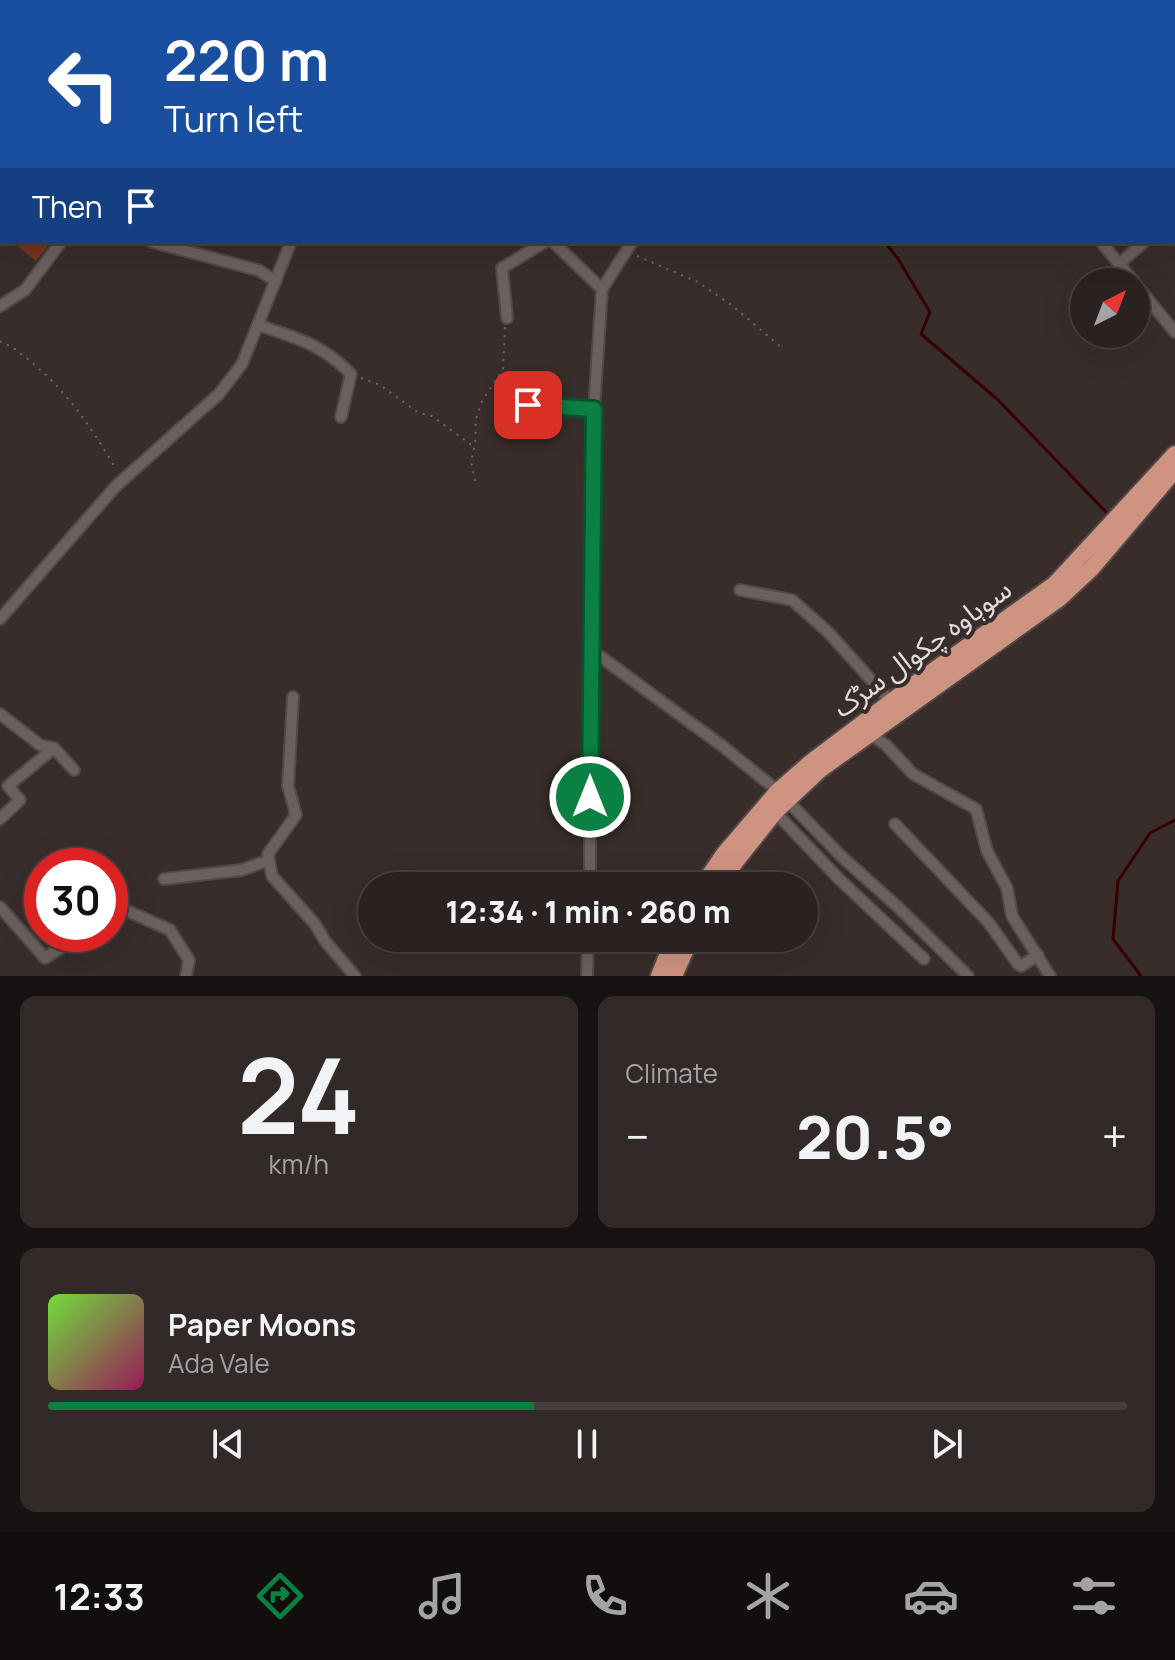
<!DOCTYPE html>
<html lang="en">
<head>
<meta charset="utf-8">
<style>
	:root { --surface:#2a2220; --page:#322a29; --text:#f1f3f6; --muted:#a5a4a5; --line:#463f3e; --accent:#0b8043 }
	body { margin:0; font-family:Manrope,"Noto Sans Arabic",sans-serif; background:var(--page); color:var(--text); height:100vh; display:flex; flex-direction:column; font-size:30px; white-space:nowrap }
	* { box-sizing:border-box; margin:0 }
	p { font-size:26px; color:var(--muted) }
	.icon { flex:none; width:44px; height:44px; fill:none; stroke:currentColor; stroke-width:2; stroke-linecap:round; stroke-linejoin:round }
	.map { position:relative; height:976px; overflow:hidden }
	.drawer { display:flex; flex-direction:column; gap:20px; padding:20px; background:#171312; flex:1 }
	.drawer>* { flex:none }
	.hud { position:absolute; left:0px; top:0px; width:1176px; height:244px; box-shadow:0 8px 32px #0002,0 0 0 2px var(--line); background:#1a4fa0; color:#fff; overflow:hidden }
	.needle { width:52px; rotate:42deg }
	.controls { position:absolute; left:1070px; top:268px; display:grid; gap:16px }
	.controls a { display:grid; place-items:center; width:80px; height:80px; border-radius:50%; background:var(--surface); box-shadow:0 8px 32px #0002,0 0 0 2px var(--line); font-size:40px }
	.speed { position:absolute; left:24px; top:848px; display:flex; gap:16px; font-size:40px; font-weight:700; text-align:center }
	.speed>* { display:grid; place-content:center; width:104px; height:104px; border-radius:50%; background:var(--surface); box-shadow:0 8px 32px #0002,0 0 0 2px var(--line); line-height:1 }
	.speed .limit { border:12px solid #d22; background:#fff; color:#111 }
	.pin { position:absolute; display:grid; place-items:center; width:68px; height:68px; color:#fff; margin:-34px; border-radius:16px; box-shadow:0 4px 12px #0006 }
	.me { position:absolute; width:88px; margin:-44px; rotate:0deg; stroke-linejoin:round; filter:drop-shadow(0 0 6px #0008) }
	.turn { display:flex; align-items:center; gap:28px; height:168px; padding:0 32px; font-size:36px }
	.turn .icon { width:104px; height:104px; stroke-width:2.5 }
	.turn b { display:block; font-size:56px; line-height:68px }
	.then { display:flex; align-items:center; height:76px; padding:0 32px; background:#0003; gap:16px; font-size:30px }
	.big { font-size:60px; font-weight:800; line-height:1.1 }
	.drawer .card { flex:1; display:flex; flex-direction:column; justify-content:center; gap:12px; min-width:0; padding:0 28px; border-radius:16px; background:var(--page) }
	.drawer .dial { align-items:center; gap:0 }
	.dial b { font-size:104px; line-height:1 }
	.song { display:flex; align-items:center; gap:24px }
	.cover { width:96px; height:96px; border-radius:12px; background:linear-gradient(135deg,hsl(100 70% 55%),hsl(330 70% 35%)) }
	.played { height:8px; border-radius:4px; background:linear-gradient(90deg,var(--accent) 45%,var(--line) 45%) }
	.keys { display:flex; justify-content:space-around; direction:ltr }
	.heat { display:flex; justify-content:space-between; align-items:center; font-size:44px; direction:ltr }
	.drawer .tiles { flex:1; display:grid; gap:20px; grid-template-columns:1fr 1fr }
	.card:last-child { grid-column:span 2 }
	.trip { position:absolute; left:358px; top:872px; width:460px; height:80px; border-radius:40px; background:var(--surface); box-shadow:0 8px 32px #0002,0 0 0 2px var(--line); font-weight:800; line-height:80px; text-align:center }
	.tabs { display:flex; height:128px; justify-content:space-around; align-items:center; background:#110e0d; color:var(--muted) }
	.tabs .icon { width:56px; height:56px }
	.tabs .selected { color:var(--accent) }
	.tabs b { font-size:36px; color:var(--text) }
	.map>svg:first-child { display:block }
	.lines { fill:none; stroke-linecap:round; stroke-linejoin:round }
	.stream { stroke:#360200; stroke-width:3 }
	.building { fill:#7a321f }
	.minor-casing { stroke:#524a47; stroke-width:14 }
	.trunk-casing { stroke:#524a47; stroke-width:20 }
	.path { stroke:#6f6562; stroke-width:2; stroke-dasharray:2 6; stroke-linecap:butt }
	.minor { stroke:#6c605d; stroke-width:10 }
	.trunk { stroke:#cf9382; stroke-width:16 }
	.route-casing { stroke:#07532c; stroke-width:20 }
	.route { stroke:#0b8043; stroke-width:14 }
	.labels { text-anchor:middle; stroke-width:8; stroke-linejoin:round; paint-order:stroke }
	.street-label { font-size:28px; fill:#e5dedc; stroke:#382d2a }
</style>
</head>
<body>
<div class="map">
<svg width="1175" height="976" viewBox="0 0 1175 976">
	<rect width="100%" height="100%" fill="#382d2a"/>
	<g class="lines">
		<!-- stream -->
		<g class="stream">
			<polyline points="564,0 564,2"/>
			<polyline points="885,242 898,259 930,312 921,334 997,399 1106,512"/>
			<polyline points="1141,976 1113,939 1118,881 1150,833 1175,820"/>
		</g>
	</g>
	<!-- building -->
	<polygon class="building" points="13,242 51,242 36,261"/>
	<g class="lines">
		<!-- minor casing -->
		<g class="minor-casing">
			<g id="minor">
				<polyline points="709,0 709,2"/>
				<polyline points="828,0 830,2"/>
				<polyline points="1131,0 1133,2"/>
				<polyline points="415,2 418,0"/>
				<polyline points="986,2 988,0"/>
				<polyline points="1105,2 1107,0"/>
				<polyline points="1174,41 1175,42"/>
				<polyline points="1174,58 1175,57"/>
				<polyline points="1174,109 1175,110"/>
				<polyline points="1174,208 1175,209"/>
				<polyline points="152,242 258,270 276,281"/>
				<polyline points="553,242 602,289"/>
				<polyline points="1101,242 1134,282"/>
				<polyline points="1119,264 1144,242"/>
				<polyline points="1136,285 1175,332"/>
				<polyline points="0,306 25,290 61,242"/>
				<polyline points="507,318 502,268 545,242"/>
				<path d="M258,325C298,339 320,343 351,374L341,417"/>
				<polyline points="528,405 594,409"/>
				<polyline points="740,590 792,600 828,632 891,702"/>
				<polyline points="0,619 116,486 219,394 242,364 291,242"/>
				<polyline points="590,649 721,745 778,791 841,856 898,907 968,976"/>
				<polyline points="293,697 288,786 296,815 268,854 272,876 315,924 325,941 355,976"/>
				<polyline points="0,714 40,745 54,748 74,770"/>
				<polyline points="870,734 886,745 913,774 976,809 987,851 1007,888 1012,916 1050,976"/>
				<polyline points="775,812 839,879 924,959"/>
				<polyline points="0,819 20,800 8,786 54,748"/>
				<polyline points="895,824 989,923 1018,964 1021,966 1038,955"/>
				<polyline points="164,879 242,870 269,860"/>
				<polyline points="590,886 590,649 594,409 602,289 632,242"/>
				<polyline points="0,907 45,958 83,934"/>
				<polyline points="110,917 123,909 170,930 189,960 186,976"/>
				<polyline points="587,976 588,938"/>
			</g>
		</g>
		<!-- trunk casing -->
		<g class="trunk-casing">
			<g id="trunk">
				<polyline points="702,886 724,854 778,791 810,763 912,686 1055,584 1175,454"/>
				<polyline points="720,886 736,861 775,812 821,769 1060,598 1091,569 1175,470"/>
				<polyline points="659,976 674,938"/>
				<polyline points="674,976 691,938"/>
			</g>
		</g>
		<!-- path -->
		<g class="path">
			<polyline points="637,256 698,282 734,307 781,347"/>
			<path d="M0,341C7,345 15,348 21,354C63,385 90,425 116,469"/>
			<polyline points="361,378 380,385 419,413 432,416 474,447"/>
			<polyline points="475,481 471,461 475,445 476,419 482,401 503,369 505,327"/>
		</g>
		<!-- minor -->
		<use href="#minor" class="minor"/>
		<!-- trunk -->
		<use href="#trunk" class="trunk"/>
	</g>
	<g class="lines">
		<!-- route casing -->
		<g class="route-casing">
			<polyline id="route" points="528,405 594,409 590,797"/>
		</g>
		<!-- route -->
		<use href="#route" class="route"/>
	</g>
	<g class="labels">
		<!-- street labels -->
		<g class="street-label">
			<text transform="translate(922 648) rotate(-36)" y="10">سوہاوہ چکوال سڑک</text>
		</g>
	</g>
</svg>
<div class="controls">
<a><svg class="needle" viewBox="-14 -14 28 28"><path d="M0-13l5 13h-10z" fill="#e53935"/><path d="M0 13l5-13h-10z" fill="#a5a4a5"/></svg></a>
</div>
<div class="speed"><div class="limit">30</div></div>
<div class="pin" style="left:528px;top:405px;background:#d93025"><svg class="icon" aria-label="arrive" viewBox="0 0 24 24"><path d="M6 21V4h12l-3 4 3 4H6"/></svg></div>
<svg class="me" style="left:590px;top:797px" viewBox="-20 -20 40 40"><circle r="17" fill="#0b8043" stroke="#fff" stroke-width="3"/><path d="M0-11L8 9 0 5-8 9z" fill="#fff"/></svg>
<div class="trip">12:34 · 1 min · 260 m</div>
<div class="hud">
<div class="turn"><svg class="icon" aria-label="left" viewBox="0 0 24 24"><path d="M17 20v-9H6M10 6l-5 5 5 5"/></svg><div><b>220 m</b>Turn left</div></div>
<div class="then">Then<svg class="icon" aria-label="arrive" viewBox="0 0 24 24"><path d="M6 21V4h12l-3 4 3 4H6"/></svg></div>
</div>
</div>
<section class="drawer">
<div class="tiles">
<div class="card dial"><b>24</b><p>km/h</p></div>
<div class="card"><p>Climate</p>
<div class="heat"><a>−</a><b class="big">20.5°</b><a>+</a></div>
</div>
<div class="card">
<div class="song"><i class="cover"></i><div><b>Paper Moons</b><p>Ada Vale</p></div></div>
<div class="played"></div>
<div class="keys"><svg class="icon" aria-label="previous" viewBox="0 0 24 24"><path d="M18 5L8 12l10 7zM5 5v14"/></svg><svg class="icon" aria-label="pause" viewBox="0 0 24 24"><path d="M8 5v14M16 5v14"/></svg><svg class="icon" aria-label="next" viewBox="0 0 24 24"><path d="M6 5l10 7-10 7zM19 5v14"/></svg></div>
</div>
</div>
</section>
<nav class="tabs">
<b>12:33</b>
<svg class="icon selected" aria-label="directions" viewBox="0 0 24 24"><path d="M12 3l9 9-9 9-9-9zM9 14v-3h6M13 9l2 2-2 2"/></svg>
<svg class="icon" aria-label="music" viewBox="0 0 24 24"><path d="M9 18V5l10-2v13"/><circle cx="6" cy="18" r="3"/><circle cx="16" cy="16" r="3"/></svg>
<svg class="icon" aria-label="phone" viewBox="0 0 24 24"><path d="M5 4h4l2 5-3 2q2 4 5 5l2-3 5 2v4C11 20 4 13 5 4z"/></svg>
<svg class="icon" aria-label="climate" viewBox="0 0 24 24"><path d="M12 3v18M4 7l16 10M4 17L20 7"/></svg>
<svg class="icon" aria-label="car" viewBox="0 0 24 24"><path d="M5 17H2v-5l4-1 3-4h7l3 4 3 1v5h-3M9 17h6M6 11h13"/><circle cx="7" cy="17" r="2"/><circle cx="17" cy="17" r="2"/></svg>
<svg class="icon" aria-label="filters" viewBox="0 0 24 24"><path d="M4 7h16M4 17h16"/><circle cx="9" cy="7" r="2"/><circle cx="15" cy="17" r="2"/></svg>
</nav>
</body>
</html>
